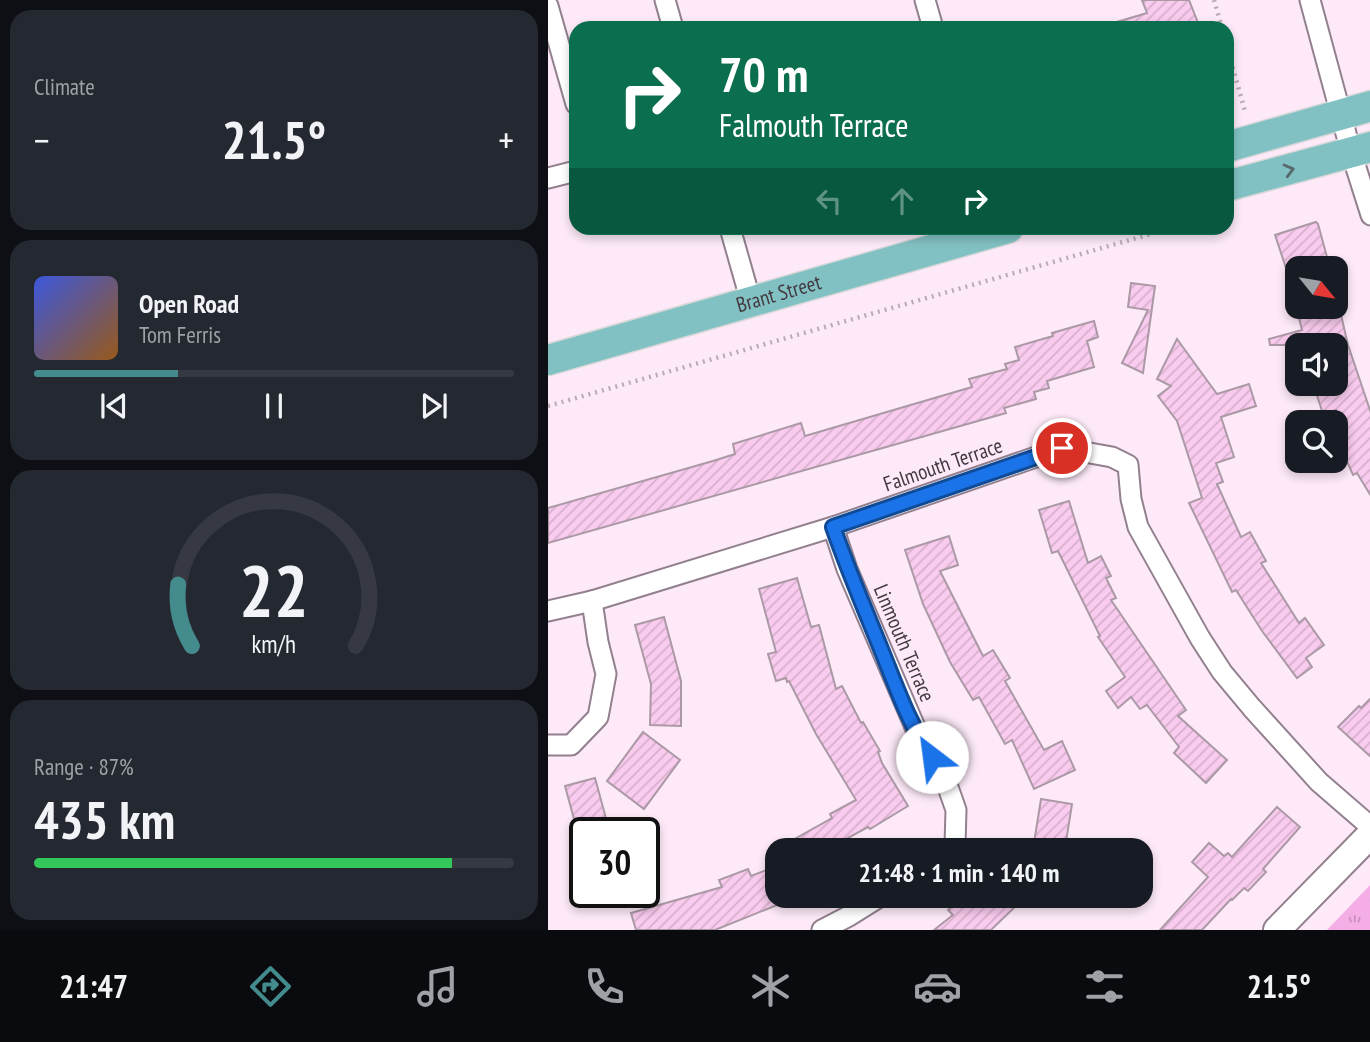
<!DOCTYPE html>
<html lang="en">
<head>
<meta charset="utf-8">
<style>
	:root { --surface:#171b24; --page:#242831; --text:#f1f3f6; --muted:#9ea1a6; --line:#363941; --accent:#438b8d }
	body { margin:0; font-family:"PT Sans Narrow",sans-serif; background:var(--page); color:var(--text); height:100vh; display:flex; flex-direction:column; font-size:26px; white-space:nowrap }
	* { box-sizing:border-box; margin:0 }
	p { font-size:23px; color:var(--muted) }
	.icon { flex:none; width:38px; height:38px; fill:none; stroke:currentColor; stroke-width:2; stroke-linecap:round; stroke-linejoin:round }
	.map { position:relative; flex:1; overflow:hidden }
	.sheet { display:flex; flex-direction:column; gap:10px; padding:10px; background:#0d0f14; width:548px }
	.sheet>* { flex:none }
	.guide { position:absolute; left:21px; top:21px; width:665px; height:214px; border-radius:21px; box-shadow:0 4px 10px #0003; background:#0b6e4f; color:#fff; overflow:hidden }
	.needle { width:46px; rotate:120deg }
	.tools { position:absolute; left:737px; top:256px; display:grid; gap:14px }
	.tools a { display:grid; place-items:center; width:63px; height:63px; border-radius:14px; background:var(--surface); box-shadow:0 4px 10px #0003; font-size:35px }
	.speed { position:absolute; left:21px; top:817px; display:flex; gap:14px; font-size:35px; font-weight:700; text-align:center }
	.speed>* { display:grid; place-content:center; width:91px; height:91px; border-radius:50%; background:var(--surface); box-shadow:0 4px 10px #0003; line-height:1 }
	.speed .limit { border:4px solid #111; border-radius:10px; background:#fff; color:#111 }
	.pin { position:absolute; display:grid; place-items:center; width:60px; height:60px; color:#fff; margin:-30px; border:4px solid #fff; border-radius:50%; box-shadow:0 2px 7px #0007 }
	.me { position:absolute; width:77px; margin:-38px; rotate:330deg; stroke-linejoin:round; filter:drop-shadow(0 0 5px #0008) }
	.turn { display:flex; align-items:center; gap:24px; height:147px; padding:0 35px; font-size:32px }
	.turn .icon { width:91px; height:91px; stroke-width:2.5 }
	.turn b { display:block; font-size:49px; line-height:60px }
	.lanes { display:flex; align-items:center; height:66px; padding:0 35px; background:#0003; justify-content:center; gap:35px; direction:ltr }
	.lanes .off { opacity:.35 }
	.big { font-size:52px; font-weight:800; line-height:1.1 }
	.sheet .widget { flex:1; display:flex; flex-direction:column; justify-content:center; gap:10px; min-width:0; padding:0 24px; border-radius:21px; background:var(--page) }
	.sheet .dial { align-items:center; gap:0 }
	.dial svg { height:182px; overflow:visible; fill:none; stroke:var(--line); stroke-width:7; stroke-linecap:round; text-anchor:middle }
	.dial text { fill:var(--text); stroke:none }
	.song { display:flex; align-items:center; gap:21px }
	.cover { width:84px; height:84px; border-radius:10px; background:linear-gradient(135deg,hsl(230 70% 55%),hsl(30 70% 35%)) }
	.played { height:7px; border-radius:4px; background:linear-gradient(90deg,var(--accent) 30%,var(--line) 30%) }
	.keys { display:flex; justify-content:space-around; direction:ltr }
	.heat { display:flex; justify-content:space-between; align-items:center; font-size:38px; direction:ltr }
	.charge { height:10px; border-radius:5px; background:linear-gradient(90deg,#34c759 87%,var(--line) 0) }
	.trip { position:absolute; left:217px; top:838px; width:388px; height:70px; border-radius:21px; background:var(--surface); box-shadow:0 4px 10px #0003; font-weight:800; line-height:70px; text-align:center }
	.menu { display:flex; height:112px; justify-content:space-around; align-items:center; background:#090b0e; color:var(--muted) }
	.menu .icon { width:49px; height:49px }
	.menu .current { color:var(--accent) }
	.menu b { font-size:32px; color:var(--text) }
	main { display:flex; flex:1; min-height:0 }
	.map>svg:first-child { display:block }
	.grass { fill:url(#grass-tufts) }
	.building { fill:url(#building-hatch); stroke:#ab99a6; stroke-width:2 }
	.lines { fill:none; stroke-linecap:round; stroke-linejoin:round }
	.street-casing { stroke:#92808e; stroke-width:23 }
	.secondary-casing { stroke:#92808e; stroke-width:30 }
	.primary-casing { stroke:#d9d8d9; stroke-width:33 }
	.path { stroke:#bbabb7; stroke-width:4.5; stroke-dasharray:2 5; stroke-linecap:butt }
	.street { stroke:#fff; stroke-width:19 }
	.secondary { stroke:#fff; stroke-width:26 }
	.primary { stroke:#82c1c3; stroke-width:30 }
	.oneway { stroke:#58696e }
	.route-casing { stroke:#114b97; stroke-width:18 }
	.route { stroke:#1a73e8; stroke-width:12 }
	.labels { text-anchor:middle; stroke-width:7; stroke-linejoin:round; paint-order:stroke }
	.street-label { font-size:21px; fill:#423a40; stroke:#fde9f8 }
</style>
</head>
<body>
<main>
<section class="sheet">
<div class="widget"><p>Climate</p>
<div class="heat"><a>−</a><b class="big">21.5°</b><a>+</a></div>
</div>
<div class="widget">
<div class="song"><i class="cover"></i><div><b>Open Road</b><p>Tom Ferris</p></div></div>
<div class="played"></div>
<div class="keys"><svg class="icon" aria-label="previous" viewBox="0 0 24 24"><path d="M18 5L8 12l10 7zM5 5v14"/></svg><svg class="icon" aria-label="pause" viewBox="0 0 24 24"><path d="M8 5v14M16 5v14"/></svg><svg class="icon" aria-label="next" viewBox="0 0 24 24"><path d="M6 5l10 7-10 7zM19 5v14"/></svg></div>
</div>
<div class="widget dial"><svg viewBox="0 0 100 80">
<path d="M14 69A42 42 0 1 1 86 69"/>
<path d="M14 69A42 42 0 0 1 8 42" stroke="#438b8d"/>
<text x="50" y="56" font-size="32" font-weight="700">22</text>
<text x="50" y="72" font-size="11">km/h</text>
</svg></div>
<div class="widget"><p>Range · 87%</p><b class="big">435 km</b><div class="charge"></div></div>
</section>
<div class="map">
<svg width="823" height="930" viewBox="0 0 823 930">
	<defs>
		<pattern id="grass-tufts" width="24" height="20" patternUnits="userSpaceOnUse" patternTransform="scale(1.75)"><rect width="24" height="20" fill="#f4aee5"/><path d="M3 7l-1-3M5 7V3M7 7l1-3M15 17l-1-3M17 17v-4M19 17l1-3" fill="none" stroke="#c78fbb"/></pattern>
		<pattern id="building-hatch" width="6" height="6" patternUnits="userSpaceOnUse" patternTransform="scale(1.75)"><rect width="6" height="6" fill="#f9cbee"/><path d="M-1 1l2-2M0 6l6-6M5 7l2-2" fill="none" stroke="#d7afcd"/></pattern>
	</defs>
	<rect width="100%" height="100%" fill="#fde9f8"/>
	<!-- grass -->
	<polygon class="grass" points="822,885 822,930 779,930"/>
	<!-- building -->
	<g class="building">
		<polygon points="594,0 641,0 652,28 563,28 562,24 599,13"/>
		<polygon points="768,222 770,224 782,268 738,268 727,235"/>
		<polygon points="583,283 607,286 595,373 574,363 600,310 580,307"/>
		<polygon points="748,306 791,306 800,345 823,413 823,496 809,473 805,475 788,437 788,410 775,414 765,383 788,383 788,345 722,345 721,339 754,330"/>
		<polygon points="546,321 550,337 539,341 546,367 499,381 501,388 486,392 488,399 456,408 458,413 0,543 0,508 165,461 187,454 185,444 253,423 257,436 424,387 421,379 459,369 457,364 471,360 467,347 505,336 504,333"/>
		<polygon points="629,339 669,394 701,384 708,406 673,417 686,457 668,463 675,482 669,484 693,537 702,532 718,561 713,563 751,623 757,618 776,645 758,658 764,667 749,678 714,631 688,590 684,592 641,503 654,498 629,421 610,396 623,386 609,379"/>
		<polygon points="521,501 540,563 553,556 563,576 558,578 568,598 563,600 638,710 630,716 679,760 658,783 626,753 631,747 599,705 592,709 583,697 570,708 558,691 577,677 550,637 552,636 510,551 504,553 491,510"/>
		<polygon points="401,536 410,565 392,571 435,656 445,650 462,678 457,681 496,750 514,741 527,770 486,789 464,740 457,744 431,697 425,700 402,662 375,604 357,550"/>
		<polygon points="249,578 263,627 271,625 288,689 294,686 313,723 315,722 332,751 330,752 334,763 360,806 322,829 320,827 278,850 227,850 284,818 282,814 308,800 268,734 241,681 239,682 238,678 228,681 220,654 228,652 211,589"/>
		<polygon points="116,617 133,681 133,726 102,725 103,684 87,625"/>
		<polygon points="823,698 823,757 790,727 811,706 813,708"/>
		<polygon points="95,732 132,760 96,809 59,781"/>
		<polygon points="47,778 59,822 29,830 17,786"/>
		<polygon points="493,799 524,804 517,848 486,843"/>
		<polygon points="729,807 752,827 715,869 718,872 700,891 696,888 684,900 683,899 654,930 612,930 660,877 644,862 661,843 676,856 680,853 684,857"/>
		<polygon points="229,866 229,905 167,930 88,930 83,913 174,887 171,880 200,869 203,876"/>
		<polygon points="414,896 478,896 443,930 386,930 405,915 400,910"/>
	</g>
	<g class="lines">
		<!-- street casing -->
		<g class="street-casing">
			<g id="street">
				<polyline points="117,0 125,28"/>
				<polyline points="377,0 385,28"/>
				<polyline points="762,0 803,152 823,215"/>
				<polyline points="0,6 28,104"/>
				<polyline points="0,178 28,171"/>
				<polyline points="182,228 203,302"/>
				<polyline points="285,527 299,569 373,741 395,773 408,810 407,845 400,850"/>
				<polyline points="0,611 44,601 285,527 514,448 564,457 580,465 583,499 590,527 652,638 674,672 704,708 771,782 823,827"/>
				<polyline points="0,745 23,745 50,717 58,674 50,642 44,601"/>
				<polyline points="274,930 301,916 333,896"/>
			</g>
		</g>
		<!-- secondary casing -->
		<g class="secondary-casing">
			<polyline id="secondary" points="729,930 823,834"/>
		</g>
		<!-- primary casing -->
		<g class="primary-casing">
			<g id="primary">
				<polyline points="679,147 823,106"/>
				<polyline points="679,186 823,147"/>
				<path id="s1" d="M0,360L460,228"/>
			</g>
		</g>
		<!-- path -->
		<g class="path">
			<polyline points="666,0 674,28"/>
			<polyline points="679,47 697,111"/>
			<polyline points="0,406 624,228"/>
		</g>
		<!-- street -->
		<use href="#street" class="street"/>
		<!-- secondary -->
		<use href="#secondary" class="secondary"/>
		<!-- primary -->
		<use href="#primary" class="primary"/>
	</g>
	<!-- one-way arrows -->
	<defs><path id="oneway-chevron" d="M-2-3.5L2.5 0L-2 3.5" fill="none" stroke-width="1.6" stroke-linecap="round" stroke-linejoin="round" transform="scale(1.75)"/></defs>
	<use class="oneway" href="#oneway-chevron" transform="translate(741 170) rotate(-15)"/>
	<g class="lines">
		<!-- route casing -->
		<g class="route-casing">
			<path id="route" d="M384,757C362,726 349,689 335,654C318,612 300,570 285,527L514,448"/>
		</g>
		<!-- route -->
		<use href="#route" class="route"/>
	</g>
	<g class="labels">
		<!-- street labels -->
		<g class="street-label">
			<text dy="7" stroke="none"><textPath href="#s1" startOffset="240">Brant Street</textPath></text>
			<text transform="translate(395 465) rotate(-19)" y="7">Falmouth Terrace</text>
			<text transform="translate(356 643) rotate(67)" y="7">Linmouth Terrace</text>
		</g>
	</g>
</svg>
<div class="tools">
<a><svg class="needle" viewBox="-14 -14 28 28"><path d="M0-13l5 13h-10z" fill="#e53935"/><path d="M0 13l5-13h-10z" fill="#9ea1a6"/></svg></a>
<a><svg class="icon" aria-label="sound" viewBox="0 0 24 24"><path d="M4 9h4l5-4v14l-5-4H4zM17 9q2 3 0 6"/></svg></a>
<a><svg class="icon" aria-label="search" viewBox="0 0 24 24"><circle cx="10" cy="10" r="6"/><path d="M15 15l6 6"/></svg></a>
</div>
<div class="speed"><div class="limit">30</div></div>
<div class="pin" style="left:514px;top:448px;background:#d93025"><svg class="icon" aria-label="arrive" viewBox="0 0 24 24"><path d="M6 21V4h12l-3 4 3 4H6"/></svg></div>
<svg class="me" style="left:384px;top:757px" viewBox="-20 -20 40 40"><circle r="19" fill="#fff"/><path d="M0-13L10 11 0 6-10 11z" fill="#1a73e8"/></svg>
<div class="trip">21:48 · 1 min · 140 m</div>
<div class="guide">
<div class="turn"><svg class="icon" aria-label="right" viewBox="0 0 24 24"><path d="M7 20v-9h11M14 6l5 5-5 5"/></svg><div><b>70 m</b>Falmouth Terrace</div></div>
<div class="lanes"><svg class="icon off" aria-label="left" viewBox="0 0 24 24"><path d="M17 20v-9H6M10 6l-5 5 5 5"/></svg><svg class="icon off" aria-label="ahead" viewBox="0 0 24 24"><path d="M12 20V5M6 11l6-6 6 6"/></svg><svg class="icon" aria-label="right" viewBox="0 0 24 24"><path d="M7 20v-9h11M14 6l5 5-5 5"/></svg></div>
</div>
</div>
</main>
<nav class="menu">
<b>21:47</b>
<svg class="icon current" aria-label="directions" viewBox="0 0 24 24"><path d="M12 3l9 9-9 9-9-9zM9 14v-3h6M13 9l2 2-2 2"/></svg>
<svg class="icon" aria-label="music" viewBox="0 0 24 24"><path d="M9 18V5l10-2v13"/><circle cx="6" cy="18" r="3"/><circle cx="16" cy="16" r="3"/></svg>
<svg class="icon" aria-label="phone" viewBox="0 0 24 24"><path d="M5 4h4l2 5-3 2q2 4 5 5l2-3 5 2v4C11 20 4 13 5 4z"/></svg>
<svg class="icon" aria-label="climate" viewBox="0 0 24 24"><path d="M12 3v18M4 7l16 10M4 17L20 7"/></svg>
<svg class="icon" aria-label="car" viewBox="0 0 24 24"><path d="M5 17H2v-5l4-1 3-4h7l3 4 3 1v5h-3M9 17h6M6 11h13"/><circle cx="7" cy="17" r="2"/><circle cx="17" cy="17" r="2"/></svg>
<svg class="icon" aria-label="filters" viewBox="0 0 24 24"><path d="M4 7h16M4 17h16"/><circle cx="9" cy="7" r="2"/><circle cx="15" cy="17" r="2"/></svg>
<b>21.5°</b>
</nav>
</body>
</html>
